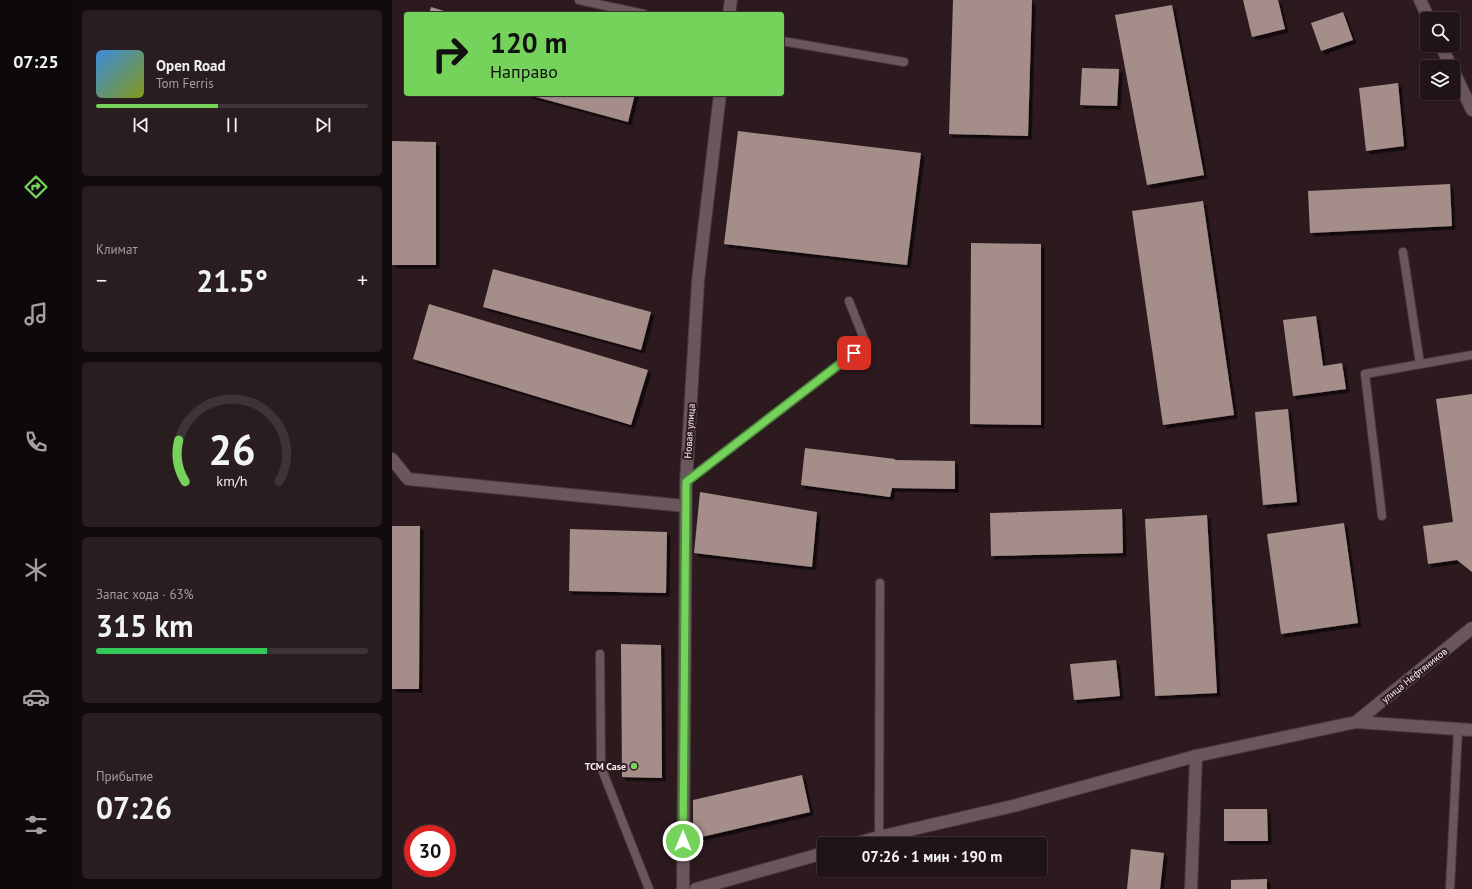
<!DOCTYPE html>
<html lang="ru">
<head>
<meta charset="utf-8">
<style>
	:root { --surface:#211417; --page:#291d20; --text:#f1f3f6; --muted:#a29ea1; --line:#3e3336; --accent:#75d25b }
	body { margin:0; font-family:"PT Sans",sans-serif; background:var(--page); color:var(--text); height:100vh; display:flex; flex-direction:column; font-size:15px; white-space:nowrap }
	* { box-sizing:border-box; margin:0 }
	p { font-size:13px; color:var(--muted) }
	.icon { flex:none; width:22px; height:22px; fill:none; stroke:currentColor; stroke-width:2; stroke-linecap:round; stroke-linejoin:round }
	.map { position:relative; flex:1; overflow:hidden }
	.drawer { display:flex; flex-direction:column; gap:10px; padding:10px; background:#120b0d; width:320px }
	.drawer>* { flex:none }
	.top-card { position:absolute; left:12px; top:12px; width:380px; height:84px; border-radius:4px; box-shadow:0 1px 3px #0004,0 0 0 1px var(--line); background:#75d25b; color:#111; overflow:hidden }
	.controls { position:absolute; left:1028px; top:12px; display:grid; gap:8px }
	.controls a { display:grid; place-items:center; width:40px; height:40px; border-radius:4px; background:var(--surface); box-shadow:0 1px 3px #0004,0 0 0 1px var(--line); font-size:20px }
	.speed { position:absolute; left:12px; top:825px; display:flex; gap:8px; font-size:20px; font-weight:700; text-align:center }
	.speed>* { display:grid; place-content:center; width:52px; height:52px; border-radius:50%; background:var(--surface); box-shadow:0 1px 3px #0004,0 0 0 1px var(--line); line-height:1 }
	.speed .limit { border:6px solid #d22; background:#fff; color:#111 }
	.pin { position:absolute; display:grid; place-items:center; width:34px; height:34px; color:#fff; margin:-17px; border-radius:8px; box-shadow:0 2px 6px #0006 }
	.me { position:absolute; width:44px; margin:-22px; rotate:0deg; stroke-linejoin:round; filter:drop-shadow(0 0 3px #0008) }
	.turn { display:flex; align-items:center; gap:14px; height:84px; padding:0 20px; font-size:18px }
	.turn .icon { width:52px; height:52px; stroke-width:2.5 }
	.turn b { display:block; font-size:28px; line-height:34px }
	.big { font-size:30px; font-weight:700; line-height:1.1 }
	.drawer .widget { flex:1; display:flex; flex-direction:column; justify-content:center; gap:6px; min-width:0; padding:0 14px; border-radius:6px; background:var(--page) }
	.drawer .dial { align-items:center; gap:0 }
	.dial svg { height:104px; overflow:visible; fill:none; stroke:var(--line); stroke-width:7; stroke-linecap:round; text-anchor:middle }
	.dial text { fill:var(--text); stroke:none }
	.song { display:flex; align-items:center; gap:12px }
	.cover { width:48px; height:48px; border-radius:6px; background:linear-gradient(135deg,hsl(210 70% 55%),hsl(70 70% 35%)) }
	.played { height:4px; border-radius:2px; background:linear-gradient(90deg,var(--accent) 45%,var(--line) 45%) }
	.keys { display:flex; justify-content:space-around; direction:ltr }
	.heat { display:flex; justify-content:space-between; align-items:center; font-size:22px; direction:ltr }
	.charge { height:6px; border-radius:3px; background:linear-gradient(90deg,#34c759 63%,var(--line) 0) }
	.trip { position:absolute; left:425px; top:837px; width:230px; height:40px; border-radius:4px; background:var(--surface); box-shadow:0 1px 3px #0004,0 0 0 1px var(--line); font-weight:700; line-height:40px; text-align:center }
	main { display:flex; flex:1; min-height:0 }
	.tab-bar { display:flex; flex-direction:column; width:72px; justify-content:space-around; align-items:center; background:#0d0809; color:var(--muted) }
	.tab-bar .icon { width:28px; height:28px }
	.tab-bar .active { color:var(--accent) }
	.tab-bar b { font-size:18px; color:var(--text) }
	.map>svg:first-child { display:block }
	.building { fill:#a58e8a; filter:url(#shadow) }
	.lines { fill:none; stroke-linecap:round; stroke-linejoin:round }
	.lane-casing { stroke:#46383c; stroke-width:10 }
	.street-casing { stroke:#46383c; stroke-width:14 }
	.lane { stroke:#6b565b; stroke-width:8 }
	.street { stroke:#6b565b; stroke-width:12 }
	.route-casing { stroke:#4c883b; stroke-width:10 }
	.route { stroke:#75d25b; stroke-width:7 }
	.poi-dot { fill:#75d25b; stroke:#2c1a1f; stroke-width:1.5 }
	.labels { text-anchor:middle; stroke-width:4; stroke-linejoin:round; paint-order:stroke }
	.street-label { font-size:10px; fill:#fceff2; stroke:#2c1a1f }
	.poi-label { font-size:10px; font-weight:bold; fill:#fceff2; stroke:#2c1a1f; text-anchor:end }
</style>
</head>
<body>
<main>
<nav class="tab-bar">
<b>07:25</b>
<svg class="icon active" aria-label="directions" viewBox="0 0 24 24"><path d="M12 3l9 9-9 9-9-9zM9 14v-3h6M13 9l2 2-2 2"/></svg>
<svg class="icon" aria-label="music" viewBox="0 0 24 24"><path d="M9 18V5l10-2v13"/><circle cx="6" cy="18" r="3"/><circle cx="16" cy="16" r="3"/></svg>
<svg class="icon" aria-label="phone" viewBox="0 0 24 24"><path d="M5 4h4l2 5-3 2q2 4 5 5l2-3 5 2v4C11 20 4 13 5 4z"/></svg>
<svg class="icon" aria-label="climate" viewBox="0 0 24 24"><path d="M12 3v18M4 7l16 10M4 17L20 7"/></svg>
<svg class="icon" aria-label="car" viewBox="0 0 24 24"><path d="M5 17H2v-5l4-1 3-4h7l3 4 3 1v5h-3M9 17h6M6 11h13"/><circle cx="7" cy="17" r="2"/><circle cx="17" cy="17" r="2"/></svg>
<svg class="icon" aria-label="filters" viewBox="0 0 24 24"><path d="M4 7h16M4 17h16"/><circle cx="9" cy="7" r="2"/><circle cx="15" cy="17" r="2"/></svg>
</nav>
<section class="drawer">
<div class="widget">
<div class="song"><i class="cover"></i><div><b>Open Road</b><p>Tom Ferris</p></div></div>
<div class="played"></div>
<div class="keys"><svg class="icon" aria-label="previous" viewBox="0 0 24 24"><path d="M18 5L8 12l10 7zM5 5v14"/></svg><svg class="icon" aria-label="pause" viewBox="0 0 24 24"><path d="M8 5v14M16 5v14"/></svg><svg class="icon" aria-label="next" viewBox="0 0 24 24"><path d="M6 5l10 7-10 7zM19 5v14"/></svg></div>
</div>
<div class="widget"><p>Климат</p>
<div class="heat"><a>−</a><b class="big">21.5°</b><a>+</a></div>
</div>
<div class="widget dial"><svg viewBox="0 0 100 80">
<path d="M14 69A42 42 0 1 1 86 69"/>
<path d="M14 69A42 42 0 0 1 9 37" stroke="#75d25b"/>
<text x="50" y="56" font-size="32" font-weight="700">26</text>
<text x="50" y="72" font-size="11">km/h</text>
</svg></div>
<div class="widget"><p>Запас хода · 63%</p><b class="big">315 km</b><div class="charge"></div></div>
<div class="widget"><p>Прибытие</p><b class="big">07:26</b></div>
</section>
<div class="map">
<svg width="1080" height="889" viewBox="0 0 1080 889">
	<defs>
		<filter id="shadow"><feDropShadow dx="3.5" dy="3.5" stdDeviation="0" flood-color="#0009"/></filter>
	</defs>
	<rect width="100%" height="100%" fill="#2c1a1f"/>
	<!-- building -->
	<g class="building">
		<polygon points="561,0 640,0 636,136 557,134"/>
		<polygon points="851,0 886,0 893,29 860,37"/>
		<polygon points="780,5 812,175 755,185 723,15"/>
		<polygon points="39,7 62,14 37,14"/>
		<polygon points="951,12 961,40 929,51 919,23"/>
		<polygon points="690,68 727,69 725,106 688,105"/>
		<polygon points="1006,83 1012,146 974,151 967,88"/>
		<polygon points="133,94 243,94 236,122"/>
		<polygon points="346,131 529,153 515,265 332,244"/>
		<polygon points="0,141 44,142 44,265 0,265"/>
		<polygon points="1058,184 1060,226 918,233 916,191"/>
		<polygon points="811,201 842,415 771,425 740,211"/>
		<polygon points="579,243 649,244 649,425 578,424"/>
		<polygon points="101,269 259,312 249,350 91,307"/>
		<polygon points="37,304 256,370 239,425 21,359"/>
		<polygon points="924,316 931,366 950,363 954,389 901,396 891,320"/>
		<polygon points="1080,394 1080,572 1065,560 1036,564 1031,526 1061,522 1044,399"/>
		<polygon points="896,409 905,502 871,505 863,412"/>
		<polygon points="413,448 503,459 503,460 563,461 563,489 500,488 498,497 409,485"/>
		<polygon points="308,492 425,512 420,567 302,553"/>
		<polygon points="730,509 731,553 599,556 598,513"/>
		<polygon points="815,515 825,693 763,696 753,519"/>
		<polygon points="952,523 966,623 889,634 875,534"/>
		<polygon points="0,526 28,526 27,689 0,689"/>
		<polygon points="178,529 275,532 274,593 177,591"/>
		<polygon points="229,644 269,645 270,778 230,777"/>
		<polygon points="724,660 728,696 682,700 678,664"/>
		<polygon points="410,775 418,812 301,839 301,800"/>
		<polygon points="832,809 875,809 876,841 832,841"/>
		<polygon points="739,849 772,853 768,889 735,889"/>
		<polygon points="875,879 875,889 839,889 839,880"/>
	</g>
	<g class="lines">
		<!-- lane casing -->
		<g class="lane-casing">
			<g id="lane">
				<polyline points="187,0 252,14"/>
				<polyline points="390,41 512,62"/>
				<polyline points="1011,252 1028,364"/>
				<polyline points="294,482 474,344 457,301"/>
				<polyline points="990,516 973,374 1080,355"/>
				<polyline points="208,654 209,767 257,889"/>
				<polyline points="487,837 488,583"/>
				<polyline points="1058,889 1066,729"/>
			</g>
		</g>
		<!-- street casing -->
		<g class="street-casing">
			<g id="street">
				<polyline points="1028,0 1037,19"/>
				<polyline points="337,14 339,0"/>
				<polyline points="1049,45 1059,67"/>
				<polyline points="1061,70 1080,110"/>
				<polyline points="0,459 16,479 293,506"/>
				<polyline points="964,722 1080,628"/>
				<polyline points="462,844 487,837 625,805 804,756 964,722 1080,730"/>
				<polyline points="291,889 294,482 306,281 328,94"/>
				<polyline points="304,889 432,853"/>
				<polyline points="799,889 804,756"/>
			</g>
		</g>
		<!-- lane -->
		<use href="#lane" class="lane"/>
		<!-- street -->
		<use href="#street" class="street"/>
	</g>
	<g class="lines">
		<!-- route casing -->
		<g class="route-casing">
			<polyline id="route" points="291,841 294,482 462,353"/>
		</g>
		<!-- route -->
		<use href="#route" class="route"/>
	</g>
	<!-- markers -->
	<circle class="poi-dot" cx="242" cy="766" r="4"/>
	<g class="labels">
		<!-- street labels -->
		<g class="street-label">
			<text transform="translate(297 431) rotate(-86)" y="4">Новая улица</text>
			<text transform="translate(1022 675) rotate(-39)" y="4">улица Нефтяников</text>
		</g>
		<!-- poi labels -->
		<g class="poi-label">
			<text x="234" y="770">ТСМ Case</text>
		</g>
	</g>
</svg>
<div class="controls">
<a><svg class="icon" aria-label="search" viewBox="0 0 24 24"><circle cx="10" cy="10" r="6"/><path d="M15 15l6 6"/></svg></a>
<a><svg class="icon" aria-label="layers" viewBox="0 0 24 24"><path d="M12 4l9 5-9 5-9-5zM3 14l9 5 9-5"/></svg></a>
</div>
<div class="speed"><div class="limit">30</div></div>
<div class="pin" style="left:462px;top:353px;background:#d93025"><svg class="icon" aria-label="arrive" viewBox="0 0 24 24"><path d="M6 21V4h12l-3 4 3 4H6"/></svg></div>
<svg class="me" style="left:291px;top:841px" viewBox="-20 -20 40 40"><circle r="17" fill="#75d25b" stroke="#fff" stroke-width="3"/><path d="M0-11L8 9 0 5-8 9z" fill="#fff"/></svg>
<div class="trip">07:26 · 1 мин · 190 m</div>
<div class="top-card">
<div class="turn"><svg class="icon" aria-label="right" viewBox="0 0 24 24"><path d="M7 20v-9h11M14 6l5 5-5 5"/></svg><div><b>120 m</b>Направо</div></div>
</div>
</div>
</main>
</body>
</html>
